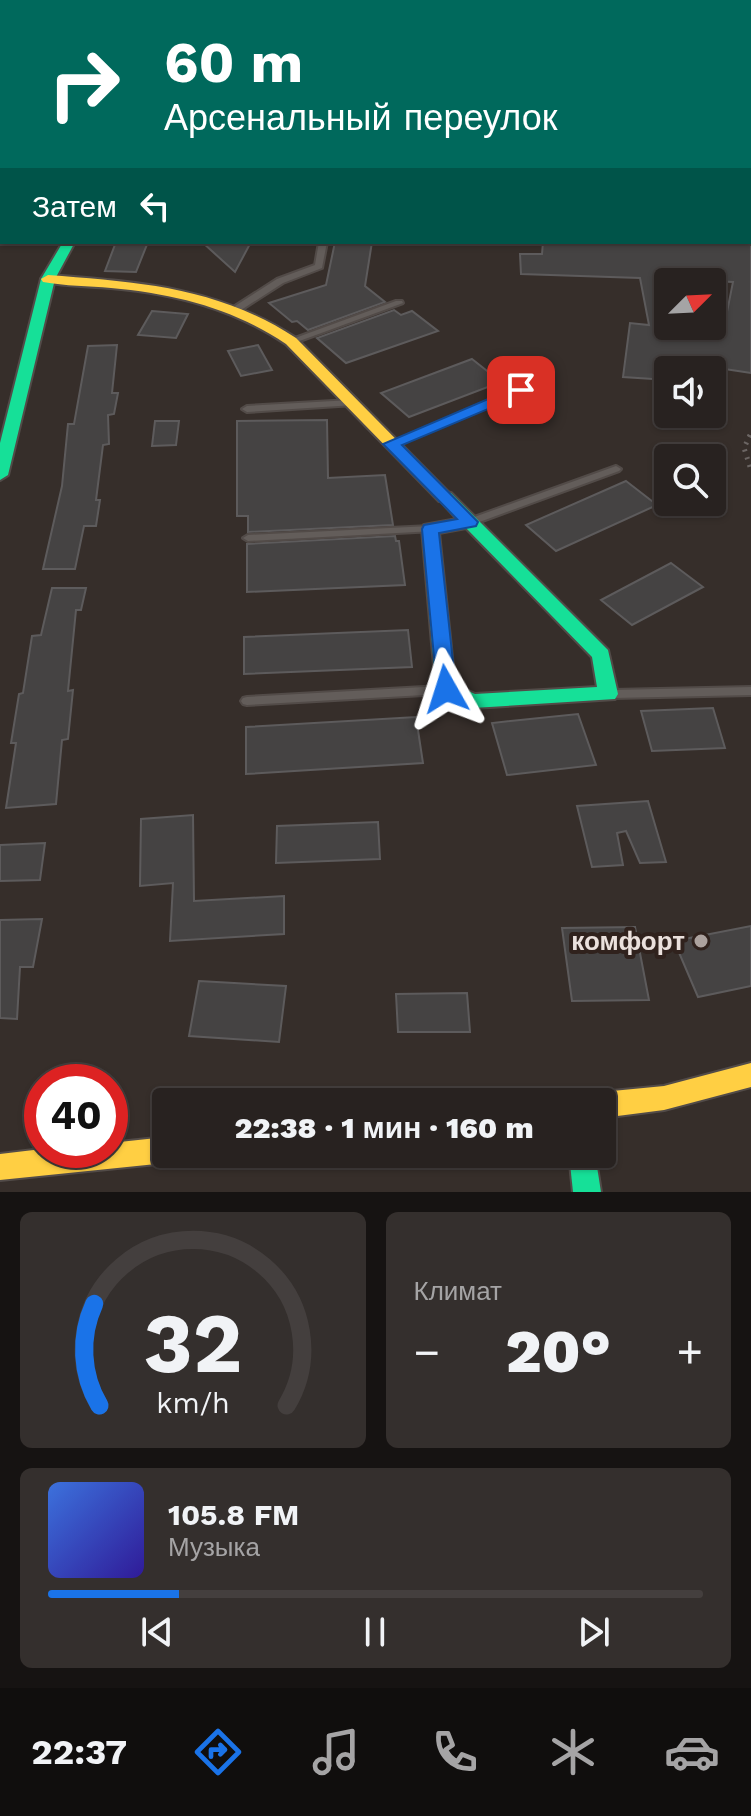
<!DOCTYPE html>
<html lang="ru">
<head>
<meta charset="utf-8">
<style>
	:root { --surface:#282220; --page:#342f2d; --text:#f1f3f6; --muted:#a5a4a5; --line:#443f3e; --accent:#1a73e8 }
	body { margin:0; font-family:"Work Sans",sans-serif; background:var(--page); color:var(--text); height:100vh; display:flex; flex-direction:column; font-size:30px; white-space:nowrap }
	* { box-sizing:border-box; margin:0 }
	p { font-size:26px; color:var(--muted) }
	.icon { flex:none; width:44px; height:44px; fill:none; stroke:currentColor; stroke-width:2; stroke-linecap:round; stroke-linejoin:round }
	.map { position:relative; height:1192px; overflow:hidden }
	.details { display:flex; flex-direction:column; gap:20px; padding:20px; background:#161312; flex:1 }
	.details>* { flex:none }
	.hud { position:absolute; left:0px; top:0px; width:752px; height:244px; box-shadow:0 2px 6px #0004,0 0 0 2px var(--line); background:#00695c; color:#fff; overflow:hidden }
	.needle { width:52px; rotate:66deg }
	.tools { position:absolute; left:654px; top:268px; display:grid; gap:16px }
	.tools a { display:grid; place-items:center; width:72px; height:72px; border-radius:8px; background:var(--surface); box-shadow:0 2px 6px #0004,0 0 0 2px var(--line); font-size:40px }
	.speed { position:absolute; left:24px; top:1064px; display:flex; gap:16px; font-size:40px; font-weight:700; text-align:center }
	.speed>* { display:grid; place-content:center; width:104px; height:104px; border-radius:50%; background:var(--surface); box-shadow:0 2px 6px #0004,0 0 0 2px var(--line); line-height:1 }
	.speed .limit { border:12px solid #d22; background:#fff; color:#111 }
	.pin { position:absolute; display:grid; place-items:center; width:68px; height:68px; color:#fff; margin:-34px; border-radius:16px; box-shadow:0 4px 12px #0006 }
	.me { position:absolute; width:88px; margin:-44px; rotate:354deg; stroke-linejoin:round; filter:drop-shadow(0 0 6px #0008) }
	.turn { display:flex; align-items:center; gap:28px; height:168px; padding:0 32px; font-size:36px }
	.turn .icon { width:104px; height:104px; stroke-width:2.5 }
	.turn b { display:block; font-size:56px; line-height:68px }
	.then { display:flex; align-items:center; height:76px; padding:0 32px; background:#0003; gap:16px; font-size:30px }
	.big { font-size:60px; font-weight:800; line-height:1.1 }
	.details .tile { flex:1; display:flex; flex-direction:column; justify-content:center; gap:12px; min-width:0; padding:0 28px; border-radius:12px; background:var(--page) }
	.details .dial { align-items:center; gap:0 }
	.dial svg { height:208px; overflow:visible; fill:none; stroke:var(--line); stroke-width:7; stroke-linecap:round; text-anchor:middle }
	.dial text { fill:var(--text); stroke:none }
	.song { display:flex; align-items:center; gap:24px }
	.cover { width:96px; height:96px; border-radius:12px; background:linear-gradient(135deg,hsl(220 70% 55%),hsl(250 70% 35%)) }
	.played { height:8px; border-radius:4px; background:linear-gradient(90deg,var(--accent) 20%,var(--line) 20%) }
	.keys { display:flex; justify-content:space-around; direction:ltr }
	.heat { display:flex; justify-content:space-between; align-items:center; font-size:44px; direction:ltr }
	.details .tiles { flex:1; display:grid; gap:20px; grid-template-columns:1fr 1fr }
	.tile:last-child { grid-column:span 2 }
	.trip { position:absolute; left:152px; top:1088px; width:464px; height:80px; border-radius:8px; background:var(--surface); box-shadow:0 2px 6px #0004,0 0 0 2px var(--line); font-weight:800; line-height:80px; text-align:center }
	.menu { display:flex; height:128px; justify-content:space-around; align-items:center; background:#100e0d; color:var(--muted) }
	.menu .icon { width:56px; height:56px }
	.menu .selected { color:var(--accent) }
	.menu b { font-size:36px; color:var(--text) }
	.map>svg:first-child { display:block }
	.building { fill:#454343; stroke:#5d5b5c; stroke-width:2; fill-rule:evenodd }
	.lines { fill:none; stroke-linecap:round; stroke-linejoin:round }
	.lane-casing { stroke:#524b48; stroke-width:4 }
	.fast-casing { stroke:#524b48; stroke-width:4 }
	.slow-casing { stroke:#524b48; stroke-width:4 }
	.jam-casing { stroke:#524b48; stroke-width:4 }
	.path-far1 { stroke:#6b6563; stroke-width:4; stroke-dasharray:2 5; stroke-linecap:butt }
	.path { stroke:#6b6563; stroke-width:5; stroke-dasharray:2 6; stroke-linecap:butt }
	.lane { fill:#635d5a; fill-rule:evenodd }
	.fast { fill:#16e098; fill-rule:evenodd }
	.slow { fill:#ffcf43; fill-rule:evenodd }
	.jam { fill:#f24e42; fill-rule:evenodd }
	.route { fill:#1a73e8; stroke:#114b97; stroke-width:2 }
	.poi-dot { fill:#aca29e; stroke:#30221d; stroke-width:3 }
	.labels { text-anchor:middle; stroke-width:8; stroke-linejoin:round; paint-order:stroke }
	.near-poi-label { font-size:26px; font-weight:bold; fill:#ebe1dd; stroke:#30221d; text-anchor:end }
</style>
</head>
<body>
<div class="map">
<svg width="751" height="1192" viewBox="0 0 751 1192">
	<rect width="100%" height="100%" fill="#362e2a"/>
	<!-- building -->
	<g class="building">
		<path d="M751,241V373L685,363V370H668V380L623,377L630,323L649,325L640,278L521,274L520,254H542L543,242ZM668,279L733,282L723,332L668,327Z"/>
		<polygon points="116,242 148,242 136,272 105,271"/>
		<polygon points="202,242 251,242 235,272"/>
		<polygon points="335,242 372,242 365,286 385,302 308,330 297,321 292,322 269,303 326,285"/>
		<polygon points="394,310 401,315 412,311 438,331 346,363 317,338"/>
		<polygon points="152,311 188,314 176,338 138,335"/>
		<polygon points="117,345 112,393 118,393 114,414 108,415 109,444 103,445 96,500 100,500 96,526 84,526 75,569 43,569 62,486 68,424 74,424 88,346"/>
		<polygon points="258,345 272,370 241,376 228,351"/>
		<polygon points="472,359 501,382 409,417 381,393"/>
		<polygon points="327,420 328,478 385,475 393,525 248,532 248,516 237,516 237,421"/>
		<polygon points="155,421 179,421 176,445 152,446"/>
		<polygon points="626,481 657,505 556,551 526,525"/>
		<polygon points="395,536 396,541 399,541 405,585 247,592 247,544"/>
		<polygon points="671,563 703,587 632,625 601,600"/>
		<polygon points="52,588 86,588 81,610 76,610 68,691 73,690 68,739 62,740 56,804 6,808 16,743 11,743 19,694 23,693 32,636 41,635"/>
		<polygon points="408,630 412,667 244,674 244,637"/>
		<polygon points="713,708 725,748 652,751 641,711"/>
		<polygon points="578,714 596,765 507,775 492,723"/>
		<polygon points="416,717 423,763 246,774 246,727"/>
		<polygon points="648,801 666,862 640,863 626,831 617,833 623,865 592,867 577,806"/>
		<polygon points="193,815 194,901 284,896 284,934 170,941 173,883 140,886 141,819"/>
		<polygon points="378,822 380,859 276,863 277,826"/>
		<polygon points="45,843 40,880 0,881 0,845"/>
		<polygon points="42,919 33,967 20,967 17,1019 0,1018 0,920"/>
		<polygon points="751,926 751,986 698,997 674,941"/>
		<polygon points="635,927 649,1000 572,1001 562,928"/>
		<polygon points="199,981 286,986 279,1042 189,1036"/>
		<polygon points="467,993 470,1032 398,1032 396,994"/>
	</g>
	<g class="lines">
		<!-- lane casing -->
		<g class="lane-casing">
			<g id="lane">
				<polygon points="577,0 583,0 582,2 576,2"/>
				<polygon points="695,0 701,0 700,2 694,2"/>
				<rect x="750" y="42" width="1" height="4"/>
				<rect x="750" y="75" width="1" height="4"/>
				<rect x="750" y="117" width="1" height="4"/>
				<rect x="750" y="172" width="1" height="4"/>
				<rect x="750" y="202" width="1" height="5"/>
				<polygon points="319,242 327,242 322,268 283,283 241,310 235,310 235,306 277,279 315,265"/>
				<polygon points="396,301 402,301 403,303 294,343 291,344 287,341"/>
				<polygon points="521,387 526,390 524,392 395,446 392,447 387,444"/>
				<polygon points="351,400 356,403 354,405 247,412 242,409 247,406"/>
				<polygon points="616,466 621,469 619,471 474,524 470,525 465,522 466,520"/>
				<polygon points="430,526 435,529 434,531 248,541 243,538 248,535"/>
				<polygon points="442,686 446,687 448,690 446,693 442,694 247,705 243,704 241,701 243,698 247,697"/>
				<polygon points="751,687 751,695 613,698 609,697 607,694 609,691 613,690"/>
			</g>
		</g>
		<!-- fast casing -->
		<g class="fast-casing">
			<g id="fast">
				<polygon points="63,242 75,242 55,279 8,475 0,480 0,443 41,279"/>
				<path d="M445,492L451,493L608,650L618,694L615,699L473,708L439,694L436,689L422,529L424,525L457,519L437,497ZM466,528L592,657L597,687L475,694L455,685L439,533Z"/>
				<polygon points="569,1154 595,1154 601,1192 573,1192"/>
			</g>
		</g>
		<!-- slow casing -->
		<g class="slow-casing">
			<g id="slow">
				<path d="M48,275C139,282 218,287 296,338L453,497L445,502L439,501L286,344C232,308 176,294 111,288C89,286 65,286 43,282L41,279Z"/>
				<polygon points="751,1063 751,1087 664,1110 602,1118 602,1102 590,1102 593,1096 602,1092 664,1086"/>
				<polygon points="166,1137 166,1154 178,1154 175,1159 166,1163 0,1180 0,1154 42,1149 110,1150 110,1143"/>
			</g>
		</g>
		<!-- jam casing -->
		<g class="jam-casing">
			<polygon id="jam" points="718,0 745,0 747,2 719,2"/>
		</g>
		<!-- path-far1 -->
		<polyline class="path-far1" points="749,437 751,433"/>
		<!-- path -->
		<polyline class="path" points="750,435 744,448 751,470"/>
		<!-- lane -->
		<use href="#lane" class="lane"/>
		<!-- fast -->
		<use href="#fast" class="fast"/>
		<!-- slow -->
		<use href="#slow" class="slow"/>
		<!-- jam -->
		<use href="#jam" class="jam"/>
	</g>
	<!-- route -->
	<polygon class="route" points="521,385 528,390 526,393 402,445 478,522 476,526 439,533 456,689 453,695 439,695 437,689 422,529 424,525 457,519 383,444"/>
	<!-- markers -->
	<circle class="poi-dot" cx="701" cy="941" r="8"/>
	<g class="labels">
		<!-- near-poi labels -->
		<g class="near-poi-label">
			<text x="685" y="950">комфорт</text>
		</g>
	</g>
</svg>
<div class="tools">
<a><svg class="needle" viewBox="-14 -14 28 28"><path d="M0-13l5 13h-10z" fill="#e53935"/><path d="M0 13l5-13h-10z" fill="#a5a4a5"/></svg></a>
<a><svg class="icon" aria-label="sound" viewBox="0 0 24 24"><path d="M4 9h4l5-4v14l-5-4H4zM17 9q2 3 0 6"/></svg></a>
<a><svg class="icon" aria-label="search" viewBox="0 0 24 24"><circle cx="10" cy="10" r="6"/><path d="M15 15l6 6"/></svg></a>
</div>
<div class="speed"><div class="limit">40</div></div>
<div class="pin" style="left:521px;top:390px;background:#d93025"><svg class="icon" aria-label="arrive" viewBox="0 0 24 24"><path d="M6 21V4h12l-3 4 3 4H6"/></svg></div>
<svg class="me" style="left:446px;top:689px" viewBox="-20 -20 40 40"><path d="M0-17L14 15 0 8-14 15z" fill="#1a73e8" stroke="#fff" stroke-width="4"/></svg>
<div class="trip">22:38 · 1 мин · 160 m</div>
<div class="hud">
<div class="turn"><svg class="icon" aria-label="right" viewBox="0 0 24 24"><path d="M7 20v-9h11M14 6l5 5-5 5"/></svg><div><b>60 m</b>Арсенальный переулок</div></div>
<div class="then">Затем<svg class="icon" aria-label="left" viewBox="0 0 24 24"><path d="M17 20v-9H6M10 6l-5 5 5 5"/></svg></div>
</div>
</div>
<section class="details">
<div class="tiles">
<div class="tile dial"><svg viewBox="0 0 100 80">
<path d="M14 69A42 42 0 1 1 86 69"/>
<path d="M14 69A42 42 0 0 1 12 30" stroke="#1a73e8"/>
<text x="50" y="56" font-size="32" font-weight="700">32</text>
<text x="50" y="72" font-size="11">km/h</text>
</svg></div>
<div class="tile"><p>Климат</p>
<div class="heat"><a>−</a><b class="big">20°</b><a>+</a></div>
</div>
<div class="tile">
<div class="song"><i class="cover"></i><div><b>105.8 FM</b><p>Музыка</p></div></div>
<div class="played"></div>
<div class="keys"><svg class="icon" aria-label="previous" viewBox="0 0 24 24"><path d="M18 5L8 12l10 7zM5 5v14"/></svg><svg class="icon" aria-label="pause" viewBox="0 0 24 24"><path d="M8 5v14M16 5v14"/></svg><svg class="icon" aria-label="next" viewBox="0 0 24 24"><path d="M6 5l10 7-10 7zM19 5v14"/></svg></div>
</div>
</div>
</section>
<nav class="menu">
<b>22:37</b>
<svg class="icon selected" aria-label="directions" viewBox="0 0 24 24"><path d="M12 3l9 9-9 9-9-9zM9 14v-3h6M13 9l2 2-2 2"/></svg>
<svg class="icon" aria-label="music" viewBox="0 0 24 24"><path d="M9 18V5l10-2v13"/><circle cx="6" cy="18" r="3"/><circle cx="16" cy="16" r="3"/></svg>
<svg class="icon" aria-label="phone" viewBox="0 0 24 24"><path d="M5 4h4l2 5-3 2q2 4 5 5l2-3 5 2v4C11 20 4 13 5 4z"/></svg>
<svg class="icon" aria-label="climate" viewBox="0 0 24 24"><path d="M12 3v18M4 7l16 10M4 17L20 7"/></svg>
<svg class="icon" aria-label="car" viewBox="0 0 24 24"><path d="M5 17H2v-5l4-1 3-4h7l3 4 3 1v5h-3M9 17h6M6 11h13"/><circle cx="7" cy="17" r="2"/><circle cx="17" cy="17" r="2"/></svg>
</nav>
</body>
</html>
